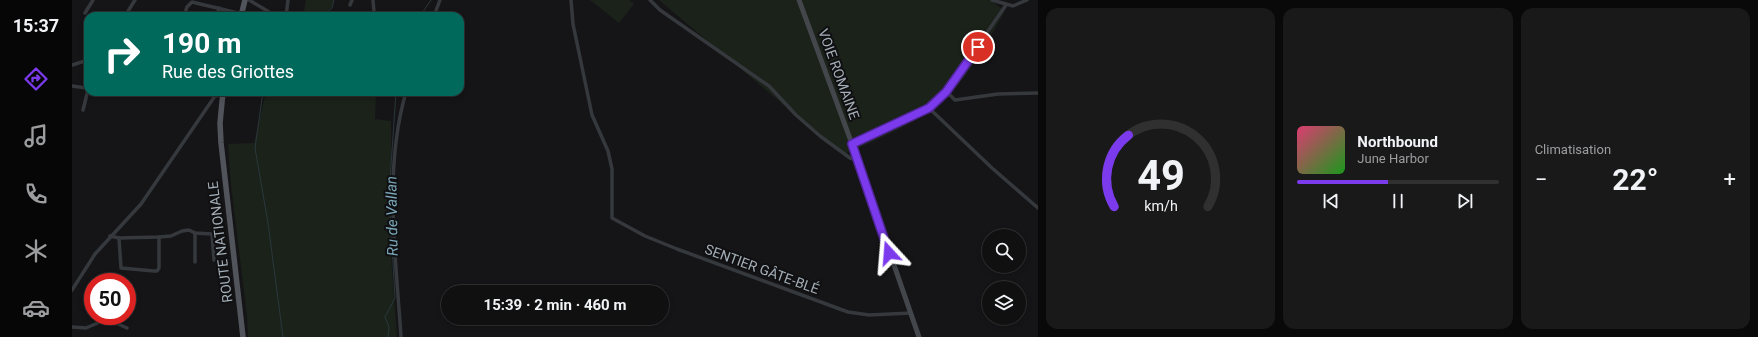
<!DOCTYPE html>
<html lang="fr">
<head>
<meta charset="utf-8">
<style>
	:root { --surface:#101011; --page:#19191a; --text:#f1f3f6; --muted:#9c9d9f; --line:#303031; --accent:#7c3aed }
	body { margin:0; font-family:Roboto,sans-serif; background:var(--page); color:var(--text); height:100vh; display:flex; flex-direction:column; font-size:15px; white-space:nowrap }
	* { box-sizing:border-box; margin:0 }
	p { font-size:13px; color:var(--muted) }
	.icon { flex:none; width:22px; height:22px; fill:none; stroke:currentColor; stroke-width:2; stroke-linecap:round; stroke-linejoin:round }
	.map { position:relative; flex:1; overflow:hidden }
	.drawer { display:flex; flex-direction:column; gap:8px; padding:8px; background:#090909; width:720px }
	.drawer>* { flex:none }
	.top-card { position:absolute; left:12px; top:12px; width:380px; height:84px; border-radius:12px; box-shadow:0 2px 6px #0003,0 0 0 1px var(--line); background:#00695c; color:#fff; overflow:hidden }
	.tools { position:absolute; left:910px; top:229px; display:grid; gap:8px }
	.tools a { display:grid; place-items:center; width:44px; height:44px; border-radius:50%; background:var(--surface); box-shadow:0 2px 6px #0003,0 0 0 1px var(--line); font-size:20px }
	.speed { position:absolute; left:12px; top:273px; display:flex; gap:8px; font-size:20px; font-weight:700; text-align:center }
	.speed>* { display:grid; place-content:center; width:52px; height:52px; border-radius:50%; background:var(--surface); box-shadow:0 2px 6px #0003,0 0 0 1px var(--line); line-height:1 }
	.speed .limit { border:6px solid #d22; background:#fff; color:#111 }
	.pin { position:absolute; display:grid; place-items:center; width:34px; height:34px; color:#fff; margin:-17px; border:2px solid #fff; border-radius:50%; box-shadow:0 1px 4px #0007 }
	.me { position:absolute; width:44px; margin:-22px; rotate:341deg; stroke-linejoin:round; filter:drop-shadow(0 0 3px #0008) }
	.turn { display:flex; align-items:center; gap:14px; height:84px; padding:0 12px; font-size:18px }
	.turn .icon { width:52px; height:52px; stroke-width:2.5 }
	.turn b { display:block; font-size:28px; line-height:34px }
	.big { font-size:30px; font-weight:700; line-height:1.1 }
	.drawer .card { flex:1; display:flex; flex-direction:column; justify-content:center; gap:6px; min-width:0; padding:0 14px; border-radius:12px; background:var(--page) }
	.drawer .dial { align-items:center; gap:0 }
	.dial svg { height:104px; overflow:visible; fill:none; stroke:var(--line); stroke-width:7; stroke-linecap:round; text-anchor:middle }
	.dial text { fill:var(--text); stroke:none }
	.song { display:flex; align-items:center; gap:12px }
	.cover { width:48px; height:48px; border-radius:6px; background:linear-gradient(135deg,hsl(340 70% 55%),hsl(120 70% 35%)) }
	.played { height:4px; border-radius:2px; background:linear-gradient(90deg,var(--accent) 45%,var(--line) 45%) }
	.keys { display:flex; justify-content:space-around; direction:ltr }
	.heat { display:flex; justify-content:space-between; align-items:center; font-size:22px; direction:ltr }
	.drawer .tiles { flex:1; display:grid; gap:8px; grid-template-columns:repeat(3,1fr) }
	.trip { position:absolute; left:369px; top:285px; width:228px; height:40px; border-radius:20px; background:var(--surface); box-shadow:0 2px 6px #0003,0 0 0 1px var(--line); font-weight:700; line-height:40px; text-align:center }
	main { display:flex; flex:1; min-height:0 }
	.menu { display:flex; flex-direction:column; width:72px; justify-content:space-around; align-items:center; background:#060607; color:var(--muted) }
	.menu .icon { width:28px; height:28px }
	.menu .current { color:var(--accent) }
	.menu b { font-size:18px; color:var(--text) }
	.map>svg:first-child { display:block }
	.green { fill:#1b221a }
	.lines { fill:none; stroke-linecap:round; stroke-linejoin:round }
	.stream { stroke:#2a373c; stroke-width:1 }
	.minor { stroke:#35383c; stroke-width:3.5 }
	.secondary { stroke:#43474c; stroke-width:5 }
	.primary { stroke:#51555b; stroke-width:5.5 }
	.route-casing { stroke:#51269a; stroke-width:10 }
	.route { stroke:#7c3aed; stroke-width:7 }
	.labels { text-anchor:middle; stroke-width:4; stroke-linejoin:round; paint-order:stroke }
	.street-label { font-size:14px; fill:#a5afb8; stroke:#101012 }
	.water-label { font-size:15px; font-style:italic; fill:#79a5b6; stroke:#101012 }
</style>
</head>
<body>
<main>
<nav class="menu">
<b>15:37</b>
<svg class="icon current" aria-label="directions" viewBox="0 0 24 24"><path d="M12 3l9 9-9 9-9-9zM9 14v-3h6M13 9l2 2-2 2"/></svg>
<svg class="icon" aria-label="music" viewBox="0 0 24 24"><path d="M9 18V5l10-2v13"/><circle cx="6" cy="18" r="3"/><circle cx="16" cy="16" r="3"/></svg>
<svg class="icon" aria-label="phone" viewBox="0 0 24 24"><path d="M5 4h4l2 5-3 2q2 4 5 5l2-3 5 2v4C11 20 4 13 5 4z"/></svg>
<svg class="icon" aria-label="climate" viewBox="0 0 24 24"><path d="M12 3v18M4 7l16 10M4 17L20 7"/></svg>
<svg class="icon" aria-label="car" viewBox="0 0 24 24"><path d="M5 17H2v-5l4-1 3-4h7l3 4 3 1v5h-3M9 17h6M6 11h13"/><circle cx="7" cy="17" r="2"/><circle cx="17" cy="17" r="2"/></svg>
</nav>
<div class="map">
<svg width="966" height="337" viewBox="0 0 966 337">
	<rect width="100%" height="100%" fill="#151517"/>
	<!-- green -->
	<g class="green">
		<polygon points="234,0 262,0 260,7 250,16 231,16"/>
		<polygon points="518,0 557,0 562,4 547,23"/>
		<path d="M587,0H918L933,11C916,40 899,73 875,97C852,121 801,141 771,155Z"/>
		<polygon points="194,92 304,92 303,119 319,121 319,256 325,337 176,337 175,316 159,185 156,144 182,143"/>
	</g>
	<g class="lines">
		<!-- stream -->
		<g class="stream">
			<polyline points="251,16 260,8 262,0"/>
			<polyline points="348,16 359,0"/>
			<polyline points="191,92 183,148 196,223 211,337"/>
			<polyline points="316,337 317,327 313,317 323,298 317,195 324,92"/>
		</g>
		<!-- minor -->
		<g class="minor">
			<polyline points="177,0 204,16"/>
			<polyline points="301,0 302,12 309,16"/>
			<polyline points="499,0 501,24 520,115 536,151 540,169 540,218 573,236 605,249 776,312 797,315 839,313"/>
			<polyline points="578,0 588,10 697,86 724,115 748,136 778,158 785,160"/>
			<polyline points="920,0 941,6 955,0"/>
			<polyline points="278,5 280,0"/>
			<polyline points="13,13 21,0"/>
			<polyline points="53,16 63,0"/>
			<polyline points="112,16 115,7 120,2 170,14"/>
			<polyline points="145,16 147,8"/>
			<polyline points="214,16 216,0"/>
			<polyline points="327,16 328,15"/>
			<polyline points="362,16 368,0"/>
			<polyline points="0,65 16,60"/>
			<polyline points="0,86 14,88 16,85"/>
			<polyline points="875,92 883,100 926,94 966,93"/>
			<polyline points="857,108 920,168 966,208"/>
			<polyline points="11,110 16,90"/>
			<polyline points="780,144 857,108 874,92 934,5"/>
			<polyline points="123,233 123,262"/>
			<polyline points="38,236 47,238 87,237 99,236 110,231 117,230 123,233 140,234 142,260"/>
			<polyline points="47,238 49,268 82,271 85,271 87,268 87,237"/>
			<polyline points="0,290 23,254 69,204 143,96 150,95"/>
			<polyline points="0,327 14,328 35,319 55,328"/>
			<path d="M329,337C324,257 311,171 334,92"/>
		</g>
		<!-- secondary -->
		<polyline class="secondary" points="727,0 780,144 847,337"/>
		<!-- primary -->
		<g class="primary">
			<polyline points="169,16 173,0"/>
			<polyline points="151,92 148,123 149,143 171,337"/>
		</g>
	</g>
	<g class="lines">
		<!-- route casing -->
		<g class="route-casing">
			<polyline id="route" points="817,253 780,144 857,108 874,92 906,47"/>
		</g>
		<!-- route -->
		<use href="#route" class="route"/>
	</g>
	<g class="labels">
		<!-- street labels -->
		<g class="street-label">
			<text transform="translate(767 74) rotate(70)" y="5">VOIE ROMAINE</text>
			<text transform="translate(148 242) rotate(-97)" y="5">ROUTE NATIONALE</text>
			<text transform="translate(690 269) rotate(20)" y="5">SENTIER GÂTE-BLÉ</text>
		</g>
		<!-- water labels -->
		<g class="water-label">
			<text transform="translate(320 216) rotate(-91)" y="5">Ru de Vallan</text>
		</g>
	</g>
</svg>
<div class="tools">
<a><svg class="icon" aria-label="search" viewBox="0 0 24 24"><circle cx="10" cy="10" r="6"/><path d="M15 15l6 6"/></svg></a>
<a><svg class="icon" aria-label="layers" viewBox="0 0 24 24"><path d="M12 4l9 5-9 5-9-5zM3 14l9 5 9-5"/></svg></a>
</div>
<div class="speed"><div class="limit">50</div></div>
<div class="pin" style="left:906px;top:47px;background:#d93025"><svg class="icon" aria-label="arrive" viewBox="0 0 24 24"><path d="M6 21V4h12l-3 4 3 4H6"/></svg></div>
<svg class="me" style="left:817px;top:253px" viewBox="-20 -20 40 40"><path d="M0-17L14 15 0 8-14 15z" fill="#7c3aed" stroke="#fff" stroke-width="4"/></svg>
<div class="trip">15:39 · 2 min · 460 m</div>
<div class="top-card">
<div class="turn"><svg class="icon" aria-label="right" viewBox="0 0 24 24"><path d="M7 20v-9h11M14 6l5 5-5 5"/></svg><div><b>190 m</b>Rue des Griottes</div></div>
</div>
</div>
<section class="drawer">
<div class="tiles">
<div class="card dial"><svg viewBox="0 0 100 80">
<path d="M14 69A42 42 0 1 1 86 69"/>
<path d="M14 69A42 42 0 0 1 25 14" stroke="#7c3aed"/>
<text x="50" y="56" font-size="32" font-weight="700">49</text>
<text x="50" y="72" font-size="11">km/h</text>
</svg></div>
<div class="card">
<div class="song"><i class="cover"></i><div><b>Northbound</b><p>June Harbor</p></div></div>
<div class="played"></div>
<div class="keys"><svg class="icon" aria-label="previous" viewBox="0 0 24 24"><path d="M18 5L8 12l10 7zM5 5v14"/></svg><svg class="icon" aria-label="pause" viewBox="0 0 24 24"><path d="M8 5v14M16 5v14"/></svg><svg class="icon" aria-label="next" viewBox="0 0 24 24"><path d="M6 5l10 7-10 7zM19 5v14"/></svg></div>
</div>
<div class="card"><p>Climatisation</p>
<div class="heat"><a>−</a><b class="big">22°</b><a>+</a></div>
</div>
</div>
</section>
</main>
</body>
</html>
